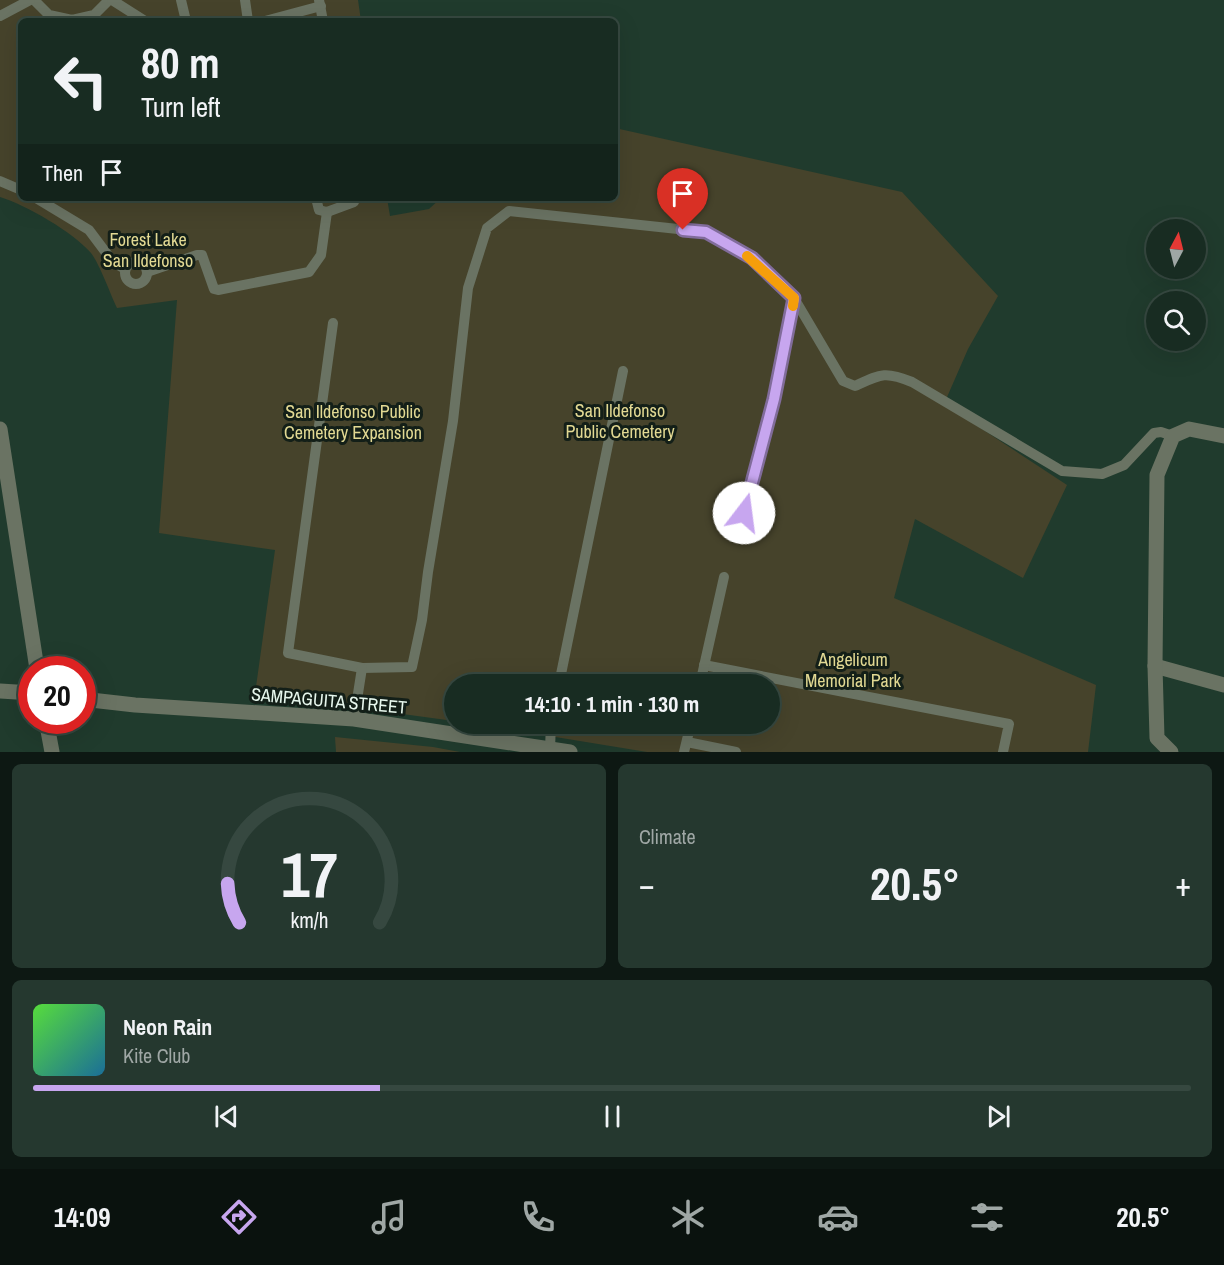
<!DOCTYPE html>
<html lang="en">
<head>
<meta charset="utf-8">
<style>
	:root { --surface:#182c22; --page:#25382f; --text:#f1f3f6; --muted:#9fa7a5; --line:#364840; --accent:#c7a6ef }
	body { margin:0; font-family:"Archivo Narrow",sans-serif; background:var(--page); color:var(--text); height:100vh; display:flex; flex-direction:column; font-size:22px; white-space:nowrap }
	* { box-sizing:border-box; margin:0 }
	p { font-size:20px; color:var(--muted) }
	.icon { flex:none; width:33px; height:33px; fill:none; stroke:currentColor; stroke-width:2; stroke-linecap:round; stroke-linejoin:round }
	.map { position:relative; height:752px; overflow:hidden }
	.panel { display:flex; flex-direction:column; gap:12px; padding:12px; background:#0d1813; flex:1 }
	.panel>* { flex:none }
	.banner { position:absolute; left:18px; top:18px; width:600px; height:183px; border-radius:9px; box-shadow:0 6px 24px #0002,0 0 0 2px var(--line); background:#182c22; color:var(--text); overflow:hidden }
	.needle { width:39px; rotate:7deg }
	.buttons { position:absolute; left:1146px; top:219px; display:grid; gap:12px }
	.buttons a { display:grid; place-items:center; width:60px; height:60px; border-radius:50%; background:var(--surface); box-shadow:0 6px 24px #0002,0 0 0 2px var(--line); font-size:30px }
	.speed { position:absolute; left:18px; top:656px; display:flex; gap:12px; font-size:30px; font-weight:700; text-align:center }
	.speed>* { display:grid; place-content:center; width:78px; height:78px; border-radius:50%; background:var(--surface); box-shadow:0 6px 24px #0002,0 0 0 2px var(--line); line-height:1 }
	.speed .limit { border:9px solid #d22; background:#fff; color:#111 }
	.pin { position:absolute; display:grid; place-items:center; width:51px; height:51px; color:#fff; margin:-62px -26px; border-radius:50% 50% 50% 0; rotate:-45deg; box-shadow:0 0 6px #0007 }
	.pin .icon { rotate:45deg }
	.me { position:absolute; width:66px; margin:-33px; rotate:15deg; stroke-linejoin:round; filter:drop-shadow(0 0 4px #0008) }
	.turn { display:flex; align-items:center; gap:21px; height:126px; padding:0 24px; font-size:27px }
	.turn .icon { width:78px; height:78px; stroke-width:2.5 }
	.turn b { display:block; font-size:42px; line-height:51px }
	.then { display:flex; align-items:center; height:57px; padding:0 24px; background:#0003; gap:12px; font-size:22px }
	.big { font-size:45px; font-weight:700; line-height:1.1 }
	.panel .tile { flex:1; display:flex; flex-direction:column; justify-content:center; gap:9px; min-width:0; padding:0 21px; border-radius:9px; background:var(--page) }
	.panel .dial { align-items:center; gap:0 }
	.dial svg { height:156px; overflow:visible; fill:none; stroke:var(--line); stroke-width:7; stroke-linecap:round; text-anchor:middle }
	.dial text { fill:var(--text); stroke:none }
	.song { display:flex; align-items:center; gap:18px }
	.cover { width:72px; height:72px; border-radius:9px; background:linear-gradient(135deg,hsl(110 70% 55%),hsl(200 70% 35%)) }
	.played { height:6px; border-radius:3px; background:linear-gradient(90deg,var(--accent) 30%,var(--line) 30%) }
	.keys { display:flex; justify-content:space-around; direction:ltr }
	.heat { display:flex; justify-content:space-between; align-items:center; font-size:33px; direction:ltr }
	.panel .tiles { flex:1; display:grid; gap:12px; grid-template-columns:1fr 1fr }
	.tile:last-child { grid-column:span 2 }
	.trip { position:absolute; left:444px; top:674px; width:336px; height:60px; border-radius:30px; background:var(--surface); box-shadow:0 6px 24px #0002,0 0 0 2px var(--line); font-weight:700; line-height:60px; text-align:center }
	.tab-bar { display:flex; height:96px; justify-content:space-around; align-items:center; background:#0a120e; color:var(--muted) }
	.tab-bar .icon { width:42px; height:42px }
	.tab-bar .selected { color:var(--accent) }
	.tab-bar b { font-size:27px; color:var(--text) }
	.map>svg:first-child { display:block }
	.green { fill:#46432b }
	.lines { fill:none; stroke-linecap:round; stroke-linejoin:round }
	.service { stroke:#6a7363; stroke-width:10 }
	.minor { stroke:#6a7363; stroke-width:15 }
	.route-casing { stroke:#816c9b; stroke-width:15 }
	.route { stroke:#c7a6ef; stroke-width:10 }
	.slow { stroke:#f59e0b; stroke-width:10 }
	.labels { text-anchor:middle; stroke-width:6; stroke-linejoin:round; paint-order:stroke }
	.park-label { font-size:18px; fill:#e2d993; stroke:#131f18 }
	.street-label { font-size:18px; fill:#e7f7ed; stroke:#131f18 }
</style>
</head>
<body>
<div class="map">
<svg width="1224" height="752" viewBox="0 0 1224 752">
	<rect width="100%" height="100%" fill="#203b2d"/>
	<!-- green -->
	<g class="green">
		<path d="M0,0H358L361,21H21V198H387L390,216L429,209L441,198H615V128L902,192L998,296L968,349L944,404L1067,485L1023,578L915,519L894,598L1096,685L1088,752H647L469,723H770V684H454V721L255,694L275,550L159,533L177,300L117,308C110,293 100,265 91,253C73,232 26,205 0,197Z"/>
		<polygon points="335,737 433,747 460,752 336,752"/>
	</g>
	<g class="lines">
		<!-- service -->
		<g class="service">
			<polyline points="34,0 49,15 72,20 94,15 109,0"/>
			<polyline points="112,0 145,21"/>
			<polyline points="181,0 186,21"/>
			<polyline points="245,0 248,21"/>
			<polyline points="319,0 323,21"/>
			<polyline points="0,16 30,0"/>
			<polyline points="265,21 321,6"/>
			<polyline points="0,181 21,190"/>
			<polyline points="36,198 89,230 113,262 125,269"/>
			<polyline points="316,198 319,210 327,212 354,202 355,198"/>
			<circle cx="136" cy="273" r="11"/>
			<polyline points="147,272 197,255 202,255 214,289 218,290 309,272 321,255 327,212"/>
			<path d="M333,323L288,653L362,668L412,667L422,620L428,572L453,421L468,288L487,228L509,211L706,232L752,258L794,298L843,381L855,386C881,374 885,371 912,382L1062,471L1102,474L1124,465L1154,433L1161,432L1173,436"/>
			<polyline points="744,513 774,399 794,298"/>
			<polyline points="704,665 1009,724 1003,752"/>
			<polyline points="559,684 623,371"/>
			<polyline points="700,684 724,577"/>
			<polyline points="354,719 362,668"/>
			<polyline points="687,742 736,752"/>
			<polyline points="550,749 551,723"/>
			<polyline points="684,752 691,723"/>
		</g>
		<!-- minor -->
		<g class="minor">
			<polyline points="0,429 37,669"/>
			<polyline points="1155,666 1224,685"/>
			<polyline points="0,691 32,693"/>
			<polyline points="82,699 135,705 354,719 570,752"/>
			<polyline points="46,720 52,752"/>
			<polyline points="1171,752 1157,738 1155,666 1157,475 1173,436 1189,429 1224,436"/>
		</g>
	</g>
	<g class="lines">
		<!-- route casing -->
		<g class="route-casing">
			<polyline id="route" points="683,230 706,232 752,258 794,298 774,399 744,513"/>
		</g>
		<!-- route -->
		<use href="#route" class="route"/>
		<!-- slow -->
		<polyline class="slow" points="747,256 794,298 793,306"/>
	</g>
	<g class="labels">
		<!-- park labels -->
		<g class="park-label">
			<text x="148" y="246">Forest Lake<tspan x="148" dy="21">San Ildefonso</tspan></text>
			<text x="620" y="417">San Ildefonso<tspan x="620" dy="21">Public Cemetery</tspan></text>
			<text x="353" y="418">San Ildefonso Public<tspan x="353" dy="21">Cemetery Expansion</tspan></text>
			<text x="853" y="666">Angelicum<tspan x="853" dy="21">Memorial Park</tspan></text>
		</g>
		<!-- street labels -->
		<g class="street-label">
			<text transform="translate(329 701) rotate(5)" y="6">SAMPAGUITA STREET</text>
		</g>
	</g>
</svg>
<div class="buttons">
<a><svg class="needle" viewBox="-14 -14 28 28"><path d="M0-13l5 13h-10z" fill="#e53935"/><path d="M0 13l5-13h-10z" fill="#9fa7a5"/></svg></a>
<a><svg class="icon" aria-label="search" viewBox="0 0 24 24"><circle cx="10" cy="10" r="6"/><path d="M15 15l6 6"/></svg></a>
</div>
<div class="speed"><div class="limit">20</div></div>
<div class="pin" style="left:683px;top:230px;background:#d93025"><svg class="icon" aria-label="arrive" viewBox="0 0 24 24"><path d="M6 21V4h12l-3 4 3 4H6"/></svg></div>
<svg class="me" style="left:744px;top:513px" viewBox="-20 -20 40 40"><circle r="19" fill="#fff"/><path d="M0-13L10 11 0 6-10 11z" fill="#c7a6ef"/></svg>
<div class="trip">14:10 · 1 min · 130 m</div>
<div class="banner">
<div class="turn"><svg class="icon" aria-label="left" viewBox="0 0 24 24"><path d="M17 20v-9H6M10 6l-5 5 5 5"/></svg><div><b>80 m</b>Turn left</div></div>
<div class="then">Then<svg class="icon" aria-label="arrive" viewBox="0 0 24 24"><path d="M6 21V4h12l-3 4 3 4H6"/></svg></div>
</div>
</div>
<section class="panel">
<div class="tiles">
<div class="tile dial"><svg viewBox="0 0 100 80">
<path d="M14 69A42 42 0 1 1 86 69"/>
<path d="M14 69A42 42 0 0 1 8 49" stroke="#c7a6ef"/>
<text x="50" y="56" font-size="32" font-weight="700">17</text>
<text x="50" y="72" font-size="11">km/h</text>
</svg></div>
<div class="tile"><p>Climate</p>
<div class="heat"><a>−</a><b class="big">20.5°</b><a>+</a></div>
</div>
<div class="tile">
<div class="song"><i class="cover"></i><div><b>Neon Rain</b><p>Kite Club</p></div></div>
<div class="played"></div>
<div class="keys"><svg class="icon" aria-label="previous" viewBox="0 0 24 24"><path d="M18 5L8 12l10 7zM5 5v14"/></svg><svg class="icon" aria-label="pause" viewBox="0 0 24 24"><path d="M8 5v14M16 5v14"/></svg><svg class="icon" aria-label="next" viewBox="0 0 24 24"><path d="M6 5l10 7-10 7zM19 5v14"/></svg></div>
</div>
</div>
</section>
<nav class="tab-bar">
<b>14:09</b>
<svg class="icon selected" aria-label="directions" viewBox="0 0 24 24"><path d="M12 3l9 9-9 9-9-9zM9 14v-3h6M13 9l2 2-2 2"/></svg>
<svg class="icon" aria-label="music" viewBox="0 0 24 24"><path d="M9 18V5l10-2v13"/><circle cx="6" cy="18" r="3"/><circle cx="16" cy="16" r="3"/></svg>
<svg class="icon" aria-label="phone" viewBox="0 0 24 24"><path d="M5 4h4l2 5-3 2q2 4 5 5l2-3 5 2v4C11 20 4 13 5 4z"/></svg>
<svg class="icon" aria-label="climate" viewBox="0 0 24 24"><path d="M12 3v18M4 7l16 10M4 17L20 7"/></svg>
<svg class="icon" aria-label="car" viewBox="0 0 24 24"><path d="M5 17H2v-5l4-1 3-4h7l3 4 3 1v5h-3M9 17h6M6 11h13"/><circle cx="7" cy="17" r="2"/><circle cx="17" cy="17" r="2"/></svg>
<svg class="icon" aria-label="filters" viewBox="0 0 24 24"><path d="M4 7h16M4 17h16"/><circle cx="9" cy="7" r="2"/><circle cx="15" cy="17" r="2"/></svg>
<b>20.5°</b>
</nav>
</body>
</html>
